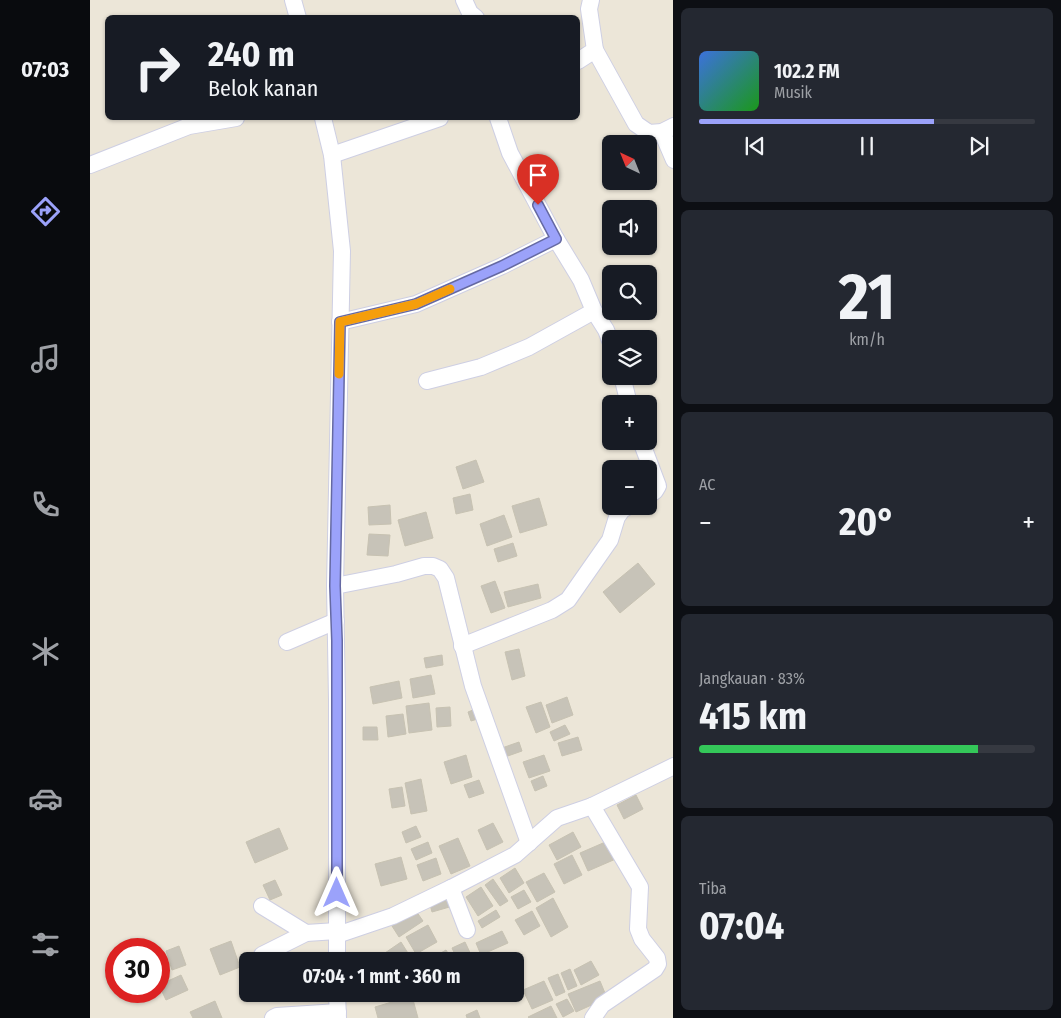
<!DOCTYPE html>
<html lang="id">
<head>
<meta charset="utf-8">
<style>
	:root { --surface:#171b24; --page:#242831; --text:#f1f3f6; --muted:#9ea1a6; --line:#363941; --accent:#9ba2fa }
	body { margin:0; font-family:"Fira Sans Condensed",sans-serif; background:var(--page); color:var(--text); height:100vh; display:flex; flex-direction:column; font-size:19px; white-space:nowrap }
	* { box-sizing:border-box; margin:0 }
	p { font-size:16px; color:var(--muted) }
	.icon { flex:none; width:28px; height:28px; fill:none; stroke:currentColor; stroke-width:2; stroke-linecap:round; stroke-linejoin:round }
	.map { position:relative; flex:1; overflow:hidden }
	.sheet { display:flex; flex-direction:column; gap:8px; padding:8px; background:#0d0f14; width:388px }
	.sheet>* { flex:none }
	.top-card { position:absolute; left:15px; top:15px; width:475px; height:105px; border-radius:8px; box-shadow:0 1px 4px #0004; background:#171b24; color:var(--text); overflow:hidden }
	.needle { width:32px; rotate:317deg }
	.fabs { position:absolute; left:512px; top:135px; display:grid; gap:10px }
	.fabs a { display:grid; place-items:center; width:55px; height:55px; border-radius:8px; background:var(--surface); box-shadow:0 1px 4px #0004; font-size:25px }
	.speed { position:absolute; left:15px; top:938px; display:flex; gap:10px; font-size:25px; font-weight:700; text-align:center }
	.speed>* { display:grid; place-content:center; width:65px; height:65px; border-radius:50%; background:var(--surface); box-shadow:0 1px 4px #0004; line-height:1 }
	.speed .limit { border:8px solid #d22; background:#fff; color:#111 }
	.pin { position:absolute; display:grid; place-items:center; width:42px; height:42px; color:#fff; margin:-51px -21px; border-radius:50% 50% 50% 0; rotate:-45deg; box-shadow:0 0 5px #0007 }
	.pin .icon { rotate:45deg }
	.me { position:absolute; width:55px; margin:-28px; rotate:0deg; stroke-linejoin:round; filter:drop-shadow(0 0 4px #0008) }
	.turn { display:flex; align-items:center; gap:18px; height:105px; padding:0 20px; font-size:22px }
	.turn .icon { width:65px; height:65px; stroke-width:2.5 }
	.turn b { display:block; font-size:35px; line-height:42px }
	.big { font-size:38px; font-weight:700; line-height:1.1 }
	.sheet .card { flex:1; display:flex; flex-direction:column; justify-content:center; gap:8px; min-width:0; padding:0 18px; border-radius:8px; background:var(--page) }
	.sheet .dial { align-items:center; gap:0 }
	.dial b { font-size:65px; line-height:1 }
	.song { display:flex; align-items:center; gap:15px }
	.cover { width:60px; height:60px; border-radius:8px; background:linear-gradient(135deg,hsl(220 70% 55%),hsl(120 70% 35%)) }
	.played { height:5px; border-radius:2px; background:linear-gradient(90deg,var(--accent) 70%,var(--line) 70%) }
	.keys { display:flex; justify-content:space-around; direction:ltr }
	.heat { display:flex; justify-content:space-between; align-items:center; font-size:28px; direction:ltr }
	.charge { height:8px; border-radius:4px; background:linear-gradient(90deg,#34c759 83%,var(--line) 0) }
	.trip { position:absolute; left:149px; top:952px; width:285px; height:50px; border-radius:8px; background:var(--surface); box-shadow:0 1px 4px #0004; font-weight:700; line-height:50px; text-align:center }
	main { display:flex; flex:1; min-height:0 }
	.tabs { display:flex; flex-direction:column; width:90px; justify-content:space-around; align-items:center; background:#090b0e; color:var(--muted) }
	.tabs .icon { width:35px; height:35px }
	.tabs .current { color:var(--accent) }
	.tabs b { font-size:22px; color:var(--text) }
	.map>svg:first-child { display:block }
	.building { fill:#c7c3b8; stroke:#c7c2b2 }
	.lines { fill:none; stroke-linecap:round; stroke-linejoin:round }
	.minor-casing { stroke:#cecfe3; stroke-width:18 }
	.minor { stroke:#fff; stroke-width:16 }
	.route-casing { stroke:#6569a2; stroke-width:12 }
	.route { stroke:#9ba2fa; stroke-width:9 }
	.slow { stroke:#f59e0b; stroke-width:9 }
</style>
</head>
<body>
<main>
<nav class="tabs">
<b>07:03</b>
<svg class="icon current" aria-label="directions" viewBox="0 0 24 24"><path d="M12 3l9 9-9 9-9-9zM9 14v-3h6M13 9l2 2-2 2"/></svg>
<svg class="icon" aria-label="music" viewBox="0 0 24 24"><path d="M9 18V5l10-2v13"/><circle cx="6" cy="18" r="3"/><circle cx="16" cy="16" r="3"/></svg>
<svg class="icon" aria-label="phone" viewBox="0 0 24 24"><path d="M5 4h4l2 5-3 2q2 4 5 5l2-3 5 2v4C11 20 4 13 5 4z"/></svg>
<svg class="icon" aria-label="climate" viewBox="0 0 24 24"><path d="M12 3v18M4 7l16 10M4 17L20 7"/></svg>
<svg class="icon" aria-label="car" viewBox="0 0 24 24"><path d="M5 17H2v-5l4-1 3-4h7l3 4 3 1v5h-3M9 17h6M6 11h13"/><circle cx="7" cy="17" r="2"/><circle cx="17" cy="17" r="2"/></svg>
<svg class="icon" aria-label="filters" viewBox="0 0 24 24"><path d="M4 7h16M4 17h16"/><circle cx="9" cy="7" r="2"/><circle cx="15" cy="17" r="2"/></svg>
</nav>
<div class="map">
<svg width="584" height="1018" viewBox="0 0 584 1018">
	<rect width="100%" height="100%" fill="#ece6d8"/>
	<!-- building -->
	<g class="building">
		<polygon points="386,460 394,482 373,489 366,467"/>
		<polygon points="536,461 540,469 521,469 521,474 519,469"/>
		<polygon points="380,494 383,510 366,514 363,498"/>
		<polygon points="449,498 457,525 430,533 422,506"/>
		<polygon points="300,505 301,524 279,525 278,507"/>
		<polygon points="336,512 343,538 315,546 308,520"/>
		<polygon points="414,515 422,537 397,546 390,524"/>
		<polygon points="279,534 300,535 298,556 277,555"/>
		<polygon points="423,543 427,556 408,562 404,549"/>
		<polygon points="548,563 565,584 530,613 513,592"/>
		<polygon points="405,581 415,608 401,613 391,586"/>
		<polygon points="448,584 451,598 418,607 414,592"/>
		<polygon points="429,649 435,676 422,680 415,652"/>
		<polygon points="352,655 353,665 336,668 334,658"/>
		<polygon points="341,675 345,694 323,698 320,679"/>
		<polygon points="309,681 312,698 283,704 280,687"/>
		<polygon points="477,697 483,715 462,723 456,705"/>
		<polygon points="451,702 460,727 446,733 436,707"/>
		<polygon points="339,703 342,730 319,733 316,706"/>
		<polygon points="360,707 361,726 347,727 346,708"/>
		<polygon points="388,708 391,718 381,721 378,712"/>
		<polygon points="313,714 316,734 298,737 296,716"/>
		<polygon points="475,725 480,734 464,741 460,732"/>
		<polygon points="273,727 287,727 288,740 273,740"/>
		<polygon points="488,737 492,750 472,756 468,743"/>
		<polygon points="429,742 432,751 412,758 409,749"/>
		<polygon points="376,755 382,777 361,784 354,762"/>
		<polygon points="454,755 460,771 439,778 433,762"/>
		<polygon points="453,776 457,786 445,791 441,781"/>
		<polygon points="331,779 337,811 321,814 315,783"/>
		<polygon points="389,780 394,793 379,798 374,785"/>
		<polygon points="312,787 315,806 302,808 299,789"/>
		<polygon points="546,795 553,809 534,819 527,805"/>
		<polygon points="403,823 413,842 397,850 388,830"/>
		<polygon points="326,826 331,837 316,843 312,832"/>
		<polygon points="189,828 198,849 165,863 156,842"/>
		<polygon points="483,832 491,847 467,860 459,845"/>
		<polygon points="368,838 380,866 361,874 349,846"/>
		<polygon points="520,840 528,858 498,871 490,853"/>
		<polygon points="338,842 342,853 326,860 321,849"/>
		<polygon points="482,855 492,875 474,884 464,864"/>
		<polygon points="311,857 317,879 291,886 285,864"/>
		<polygon points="346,858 351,874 333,881 327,865"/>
		<polygon points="425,868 434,883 419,893 410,878"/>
		<polygon points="454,873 465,892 447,902 436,882"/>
		<polygon points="403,879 418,901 410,906 395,885"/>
		<polygon points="185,880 192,895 180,900 173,885"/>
		<polygon points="391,887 403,906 388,916 376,897"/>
		<polygon points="434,890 441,902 428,909 421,897"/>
		<polygon points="360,895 363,906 342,912 339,901"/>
		<polygon points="463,898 478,927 461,937 446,908"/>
		<polygon points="406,910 410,917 392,928 388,921"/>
		<polygon points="326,911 333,921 309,937 302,926"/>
		<polygon points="442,911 450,926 434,935 425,920"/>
		<polygon points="338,925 347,942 326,954 316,937"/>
		<polygon points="412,931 418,943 391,955 386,943"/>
		<polygon points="141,941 150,967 130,975 120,949"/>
		<polygon points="311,942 321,958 316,961 297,961 292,955"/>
		<polygon points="375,942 383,959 378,961 368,961 362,948"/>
		<polygon points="89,946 96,965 82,970 76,951"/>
		<polygon points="356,950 363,961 337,961"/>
		<polygon points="189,952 192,961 164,961"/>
		<polygon points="73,960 78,972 69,975 69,961"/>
		<polygon points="501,961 509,975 491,985 484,970"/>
		<polygon points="480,969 487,986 478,990 471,973"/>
		<polygon points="468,974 475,992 466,996 458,978"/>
		<polygon points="91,975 98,990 76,1000 69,985"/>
		<polygon points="454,981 463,1000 442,1009 433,990"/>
		<polygon points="510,981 517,998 486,1012 478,994"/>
		<polygon points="322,996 328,1018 288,1018 285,1007"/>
		<polygon points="477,999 484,1011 473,1017 466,1004"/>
		<polygon points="125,1001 132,1018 103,1018 100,1012"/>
		<polygon points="461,1006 467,1018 439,1018 438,1017"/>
		<polygon points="387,1010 390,1018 377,1018 376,1015"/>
	</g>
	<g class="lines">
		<!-- minor casing -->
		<g class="minor-casing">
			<g id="minor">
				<polyline points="203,0 208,18"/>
				<polyline points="374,0 380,13 386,18"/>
				<polyline points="501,0 499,9 505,50"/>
				<polyline points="488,61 505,50 546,124 559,133 572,132 584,126"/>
				<polyline points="233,118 242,155 252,251 245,586 247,700 247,961"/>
				<polyline points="408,118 420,153 466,239 491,280 504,311 516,330 521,343"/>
				<polyline points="572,132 584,160"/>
				<polyline points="242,155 350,118"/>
				<polyline points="0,165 99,126 146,118"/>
				<polyline points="250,322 326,304 412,266 466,239"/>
				<polyline points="532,376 539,404"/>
				<polyline points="337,381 391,367 439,347 504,311"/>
				<polyline points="551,441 568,486 565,491 559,495"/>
				<polyline points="245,586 306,574 334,566 343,566 350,569 356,578 383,686 439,843"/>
				<polyline points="197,642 246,621"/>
				<polyline points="372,646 462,610 478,600 520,540 527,517 532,510 539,506"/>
				<polyline points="502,806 550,887 548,929 552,939 567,958 568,964 565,969 512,1005 503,1018"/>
				<polyline points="361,888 377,930"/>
				<polyline points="172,906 216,933"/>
				<polyline points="247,935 303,916 361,888 425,855 467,818 502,806 584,766"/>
				<polyline points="172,955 216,933 247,931"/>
				<polyline points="247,994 248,1018"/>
				<polyline points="183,1018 187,1016 248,1012"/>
			</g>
		</g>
		<!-- minor -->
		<use href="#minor" class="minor"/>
	</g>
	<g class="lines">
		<!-- route casing -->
		<g class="route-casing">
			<polyline id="route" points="247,893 247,641 245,586 250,322 326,304 412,266 466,239 448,205"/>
		</g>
		<!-- route -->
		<use href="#route" class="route"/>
		<!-- slow -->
		<polyline class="slow" points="249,374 250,322 326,304 360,289"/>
	</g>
</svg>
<div class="fabs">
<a><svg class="needle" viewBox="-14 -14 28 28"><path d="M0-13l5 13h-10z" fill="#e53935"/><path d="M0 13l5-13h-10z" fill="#9ea1a6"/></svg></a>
<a><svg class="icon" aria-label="sound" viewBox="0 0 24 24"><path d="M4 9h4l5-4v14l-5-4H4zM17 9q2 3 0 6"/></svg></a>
<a><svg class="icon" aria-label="search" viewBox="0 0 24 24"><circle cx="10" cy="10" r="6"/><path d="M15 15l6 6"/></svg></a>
<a><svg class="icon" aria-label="layers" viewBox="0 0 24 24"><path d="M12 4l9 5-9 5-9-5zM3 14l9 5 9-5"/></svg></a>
<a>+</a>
<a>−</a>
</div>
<div class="speed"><div class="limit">30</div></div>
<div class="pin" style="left:448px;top:205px;background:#d93025"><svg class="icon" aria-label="arrive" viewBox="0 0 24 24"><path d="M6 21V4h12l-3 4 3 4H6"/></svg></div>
<svg class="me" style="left:247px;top:893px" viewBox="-20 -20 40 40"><path d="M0-17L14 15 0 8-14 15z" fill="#9ba2fa" stroke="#fff" stroke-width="4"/></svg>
<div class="trip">07:04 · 1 mnt · 360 m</div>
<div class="top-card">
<div class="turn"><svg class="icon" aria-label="right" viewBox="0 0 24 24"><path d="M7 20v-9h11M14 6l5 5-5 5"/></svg><div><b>240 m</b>Belok kanan</div></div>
</div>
</div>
<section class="sheet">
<div class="card">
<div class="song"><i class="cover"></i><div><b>102.2 FM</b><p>Musik</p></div></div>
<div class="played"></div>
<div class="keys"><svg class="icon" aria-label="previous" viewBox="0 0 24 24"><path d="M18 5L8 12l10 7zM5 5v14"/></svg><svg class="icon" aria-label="pause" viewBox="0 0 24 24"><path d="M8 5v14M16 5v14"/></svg><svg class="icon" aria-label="next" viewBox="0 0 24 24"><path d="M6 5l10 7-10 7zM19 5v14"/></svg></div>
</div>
<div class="card dial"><b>21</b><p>km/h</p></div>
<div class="card"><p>AC</p>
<div class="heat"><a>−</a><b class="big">20°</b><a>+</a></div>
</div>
<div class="card"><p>Jangkauan · 83%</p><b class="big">415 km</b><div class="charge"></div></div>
<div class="card"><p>Tiba</p><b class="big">07:04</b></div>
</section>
</main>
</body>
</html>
